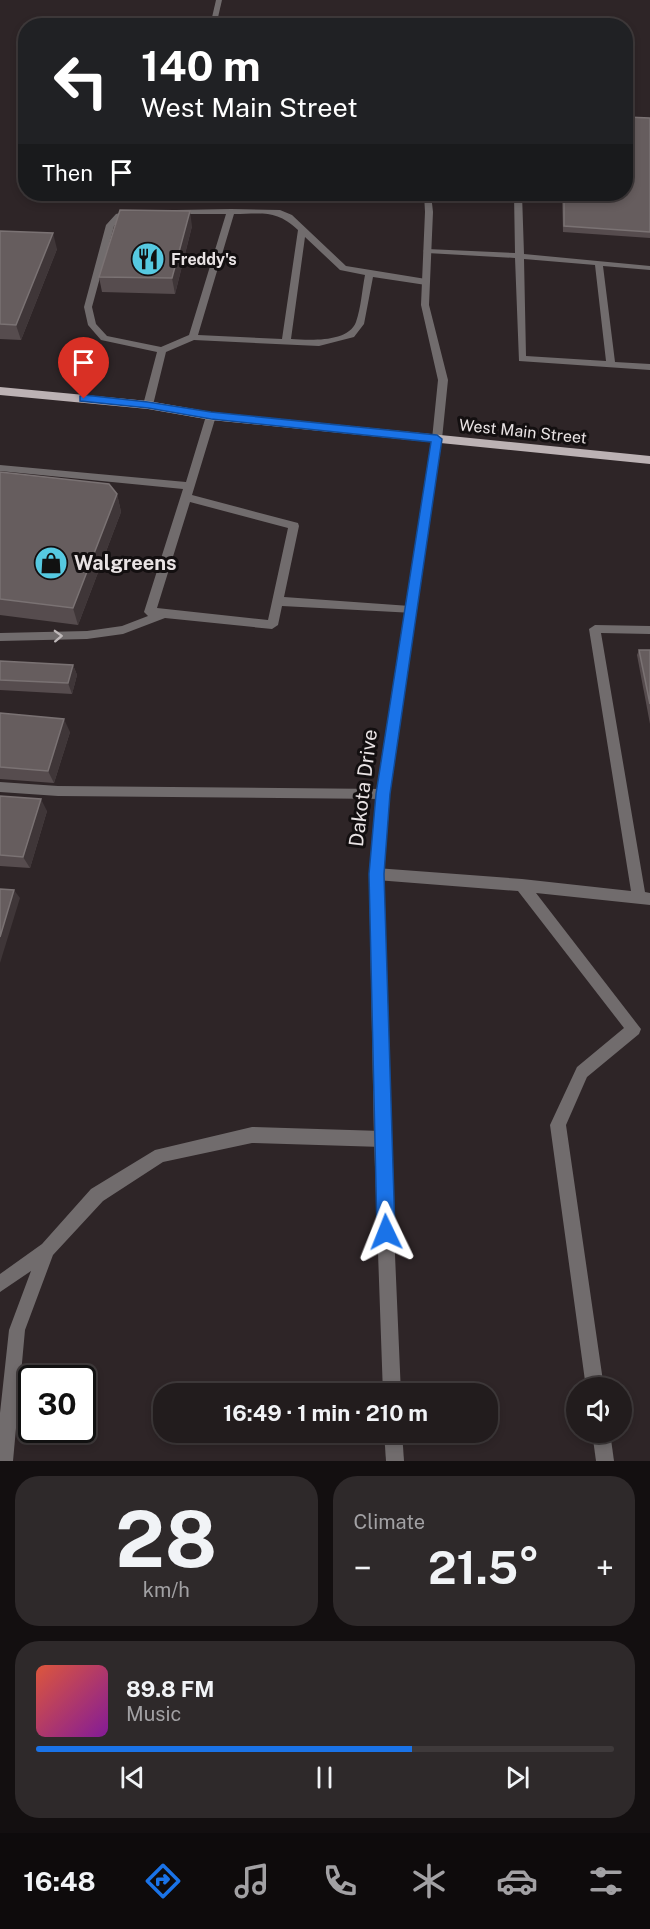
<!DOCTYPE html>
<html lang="en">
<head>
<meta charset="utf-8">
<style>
	:root { --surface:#221c1d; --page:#2e292a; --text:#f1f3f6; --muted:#a2a1a4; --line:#3f3a3b; --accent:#1a73e8 }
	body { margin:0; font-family:"Public Sans",sans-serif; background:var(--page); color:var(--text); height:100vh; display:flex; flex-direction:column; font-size:22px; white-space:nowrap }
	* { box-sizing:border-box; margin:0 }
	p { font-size:20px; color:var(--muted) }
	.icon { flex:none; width:33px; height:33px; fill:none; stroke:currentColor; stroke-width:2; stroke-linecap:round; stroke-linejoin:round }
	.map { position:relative; height:1461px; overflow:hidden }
	.side { display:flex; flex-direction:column; gap:15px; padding:15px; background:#130f10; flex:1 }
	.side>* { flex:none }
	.guide { position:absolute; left:18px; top:18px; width:615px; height:183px; border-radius:24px; box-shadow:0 3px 9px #0003,0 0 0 2px var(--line); background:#202124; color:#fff; overflow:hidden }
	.fabs { position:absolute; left:566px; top:1377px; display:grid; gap:12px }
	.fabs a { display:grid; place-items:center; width:66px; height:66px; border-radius:50%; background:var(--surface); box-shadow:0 3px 9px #0003,0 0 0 2px var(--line); font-size:30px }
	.speed { position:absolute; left:18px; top:1365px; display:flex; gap:12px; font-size:30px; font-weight:700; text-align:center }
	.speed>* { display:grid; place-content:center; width:78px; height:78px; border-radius:50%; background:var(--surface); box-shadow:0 3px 9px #0003,0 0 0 2px var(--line); line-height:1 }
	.speed .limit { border:3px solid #111; border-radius:9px; background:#fff; color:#111 }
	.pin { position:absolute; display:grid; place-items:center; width:51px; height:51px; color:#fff; margin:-62px -26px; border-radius:50% 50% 50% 0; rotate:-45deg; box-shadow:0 0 6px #0007 }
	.pin .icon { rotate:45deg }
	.me { position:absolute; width:66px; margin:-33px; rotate:358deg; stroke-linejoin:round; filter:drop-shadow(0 0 4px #0008) }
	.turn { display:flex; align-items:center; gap:21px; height:126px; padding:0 24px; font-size:27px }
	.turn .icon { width:78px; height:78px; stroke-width:2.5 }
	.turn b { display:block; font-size:42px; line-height:51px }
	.then { display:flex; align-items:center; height:57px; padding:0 24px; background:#0003; gap:12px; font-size:22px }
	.big { font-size:45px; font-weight:700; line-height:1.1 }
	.side .card { flex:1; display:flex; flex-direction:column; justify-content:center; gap:9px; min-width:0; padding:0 21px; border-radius:24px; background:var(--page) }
	.side .dial { align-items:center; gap:0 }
	.dial b { font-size:78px; line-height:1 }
	.song { display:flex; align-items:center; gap:18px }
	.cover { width:72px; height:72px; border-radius:9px; background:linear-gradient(135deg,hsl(10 70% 55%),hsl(290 70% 35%)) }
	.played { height:6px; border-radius:3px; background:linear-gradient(90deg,var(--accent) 65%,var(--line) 65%) }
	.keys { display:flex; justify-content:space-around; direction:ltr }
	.heat { display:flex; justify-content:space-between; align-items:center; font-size:33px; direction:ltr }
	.side .tiles { flex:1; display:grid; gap:15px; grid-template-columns:1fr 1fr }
	.card:last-child { grid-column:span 2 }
	.trip { position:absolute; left:153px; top:1383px; width:345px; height:60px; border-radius:24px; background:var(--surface); box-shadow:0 3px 9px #0003,0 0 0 2px var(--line); font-weight:700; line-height:60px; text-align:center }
	.dock { display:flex; height:96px; justify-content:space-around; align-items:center; background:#0e0b0c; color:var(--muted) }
	.dock .icon { width:42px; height:42px }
	.dock .on { color:var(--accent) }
	.dock b { font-size:27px; color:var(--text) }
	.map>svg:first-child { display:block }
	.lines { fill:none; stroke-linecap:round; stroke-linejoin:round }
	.lane { fill:#716c6d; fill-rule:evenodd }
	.street { fill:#716c6d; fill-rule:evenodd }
	.primary { fill:#bcb2b4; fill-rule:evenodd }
	.wall { fill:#564c4e }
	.shaded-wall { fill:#3f3638 }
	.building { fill:#665d5e; stroke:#7a7273; stroke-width:1.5 }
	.oneway { stroke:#bfb9ba }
	.route { fill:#1a73e8; stroke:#114b97; stroke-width:1.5 }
	.labels { text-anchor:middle; stroke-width:6; stroke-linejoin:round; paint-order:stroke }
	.far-poi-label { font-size:16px; font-weight:bold; fill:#e9e3e4; stroke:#130f10; text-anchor:start }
	.far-street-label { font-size:16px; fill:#e9e3e4; stroke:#130f10 }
	.poi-label { font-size:20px; font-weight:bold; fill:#e9e3e4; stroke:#130f10; text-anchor:start }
	.street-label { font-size:20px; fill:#e9e3e4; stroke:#130f10 }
</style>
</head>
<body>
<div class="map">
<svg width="650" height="1461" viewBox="0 0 650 1461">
	<rect width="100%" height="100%" fill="#2e2527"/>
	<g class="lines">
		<!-- lane -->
		<g class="lane">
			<path d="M514,194H522L524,254L650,266V270L603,266L615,362L650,364V370L519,361L515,258L427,253L423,251L427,249L515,253ZM524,259L595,265L606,361L526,356Z"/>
			<path d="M231,209L280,210L292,215L346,266L426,279L430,282L426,285L373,277L364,324L354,337L319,346L194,340L166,352L153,405L148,408L145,407L143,405L157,352L101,340L88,325L84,307L106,225L116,214L131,210L135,212L122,218L114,226L92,307L96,324L107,336L161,347L189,335L226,214H176L172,212L176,210ZM234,214C262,214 276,209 298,230L282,339L198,335ZM305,237L340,270L365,275C362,290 361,308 356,322C348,343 309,340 291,339Z"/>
			<path d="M211,413L216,416L192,495L298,523L299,526L284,597L410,606L416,610L414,613L282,606L278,625L272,629L165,618L123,634L87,639L0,641V633L87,631L122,626L148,616L144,612L183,489L0,471V465L186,482L206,416ZM190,502L288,528L268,620L157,608Z"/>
			<polygon points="595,625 650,626 650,634 601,633 645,892 650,893 650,905 536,893 641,1029 639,1034 587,1077 566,1125 604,1388 586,1388 550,1125 577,1067 624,1028 518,891 376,880 371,878 369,874 371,870 376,868 522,879 631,891 589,629"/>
			<polygon points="0,782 58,786 383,789 387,790 389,794 387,798 383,799 58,796 0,792"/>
			<polygon points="252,1127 382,1131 387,1134 390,1139 387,1144 382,1147 252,1143 163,1162 103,1201 53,1255 25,1330 13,1461 0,1461 0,1413 9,1330 31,1271 0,1292 0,1274 42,1244 91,1189 155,1150"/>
			<polygon points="592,1432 610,1432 614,1461 596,1461"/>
		</g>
		<!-- street -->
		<g class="street">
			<polygon points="216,0 222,0 216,26 210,26"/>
			<polygon points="424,194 431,194 433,212 429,305 448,380 442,439 389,794 383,874 390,1139 401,1394 383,1394 374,1139 369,874 377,794 432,439 438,380 421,305 425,212"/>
			<polygon points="384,1432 402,1432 404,1461 386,1461"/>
		</g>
		<!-- primary -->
		<polygon class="primary" points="0,387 148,401 211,412 650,456 650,464 211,420 148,409 0,395"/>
	</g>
	<!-- wall -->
	<g class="wall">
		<polygon points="650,118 650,238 563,232 562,194 626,194"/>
		<polygon points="192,226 175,294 102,292 99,277"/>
		<polygon points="0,231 57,249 21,340 0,339"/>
		<polygon points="0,472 117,494 121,512 78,625 0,615"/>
		<polygon points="639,650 650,650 650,724 637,655"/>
		<polygon points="0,661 73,665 77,675 72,694 0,690"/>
		<polygon points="0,713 70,732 54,783 0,779"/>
		<polygon points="0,796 47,811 30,868 0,866"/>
	</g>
	<!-- shaded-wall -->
	<g class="shaded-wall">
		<polygon points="190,211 192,226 175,294 172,278"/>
		<polygon points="53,233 57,249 21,340 16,325"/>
		<polygon points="117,494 121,512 78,625 73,608"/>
		<polygon points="73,665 77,675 72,694 68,683"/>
		<polygon points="64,719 70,732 54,783 48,771"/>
		<polygon points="41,799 47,811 30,868 23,857"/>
		<polygon points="14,890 20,898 0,963 0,937"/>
	</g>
	<!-- building -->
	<g class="building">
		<polygon points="626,117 650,118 650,232 564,226 564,194 626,194"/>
		<polygon points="120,210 190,211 172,278 99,277"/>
		<polygon points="0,231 53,233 16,325 0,324"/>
		<polygon points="0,472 109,484 117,494 73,608 0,599"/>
		<polygon points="639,650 650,650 650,704"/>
		<polygon points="0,661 73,665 68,683 0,680"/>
		<polygon points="0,713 64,719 48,771 0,767"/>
		<polygon points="0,796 41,799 23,857 0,855"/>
		<polygon points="0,889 14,890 0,937"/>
	</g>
	<!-- one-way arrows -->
	<defs><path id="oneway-chevron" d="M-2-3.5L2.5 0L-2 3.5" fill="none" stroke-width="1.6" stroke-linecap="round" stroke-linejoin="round" transform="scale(1.5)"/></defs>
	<use class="oneway" href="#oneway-chevron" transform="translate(58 636) rotate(-2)"/>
	<!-- route -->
	<polygon class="route" points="84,395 148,402 211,412 437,435 442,439 390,794 384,874 395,1232 392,1238 386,1241 379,1238 377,1232 369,874 376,794 431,442 211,419 148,408 80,401 80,396"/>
	<!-- icons -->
	<defs>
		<g id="restaurant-disc" transform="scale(1.725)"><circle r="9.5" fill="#56c9e1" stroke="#130f10"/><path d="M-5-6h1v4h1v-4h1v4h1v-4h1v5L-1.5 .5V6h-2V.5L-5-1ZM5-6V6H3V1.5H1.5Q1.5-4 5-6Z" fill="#111"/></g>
		<g id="shop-disc" transform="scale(1.725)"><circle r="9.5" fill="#56c9e1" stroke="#130f10"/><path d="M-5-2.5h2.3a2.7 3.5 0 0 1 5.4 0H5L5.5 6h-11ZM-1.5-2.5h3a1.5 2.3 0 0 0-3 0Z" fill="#111"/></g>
	</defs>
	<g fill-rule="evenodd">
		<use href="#restaurant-disc" x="148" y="259"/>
		<use href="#shop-disc" x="51" y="563"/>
	</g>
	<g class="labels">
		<!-- far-poi labels -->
		<g class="far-poi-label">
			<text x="171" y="265">Freddy's</text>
		</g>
		<!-- far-street labels -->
		<g class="far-street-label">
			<text transform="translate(523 431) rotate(6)" y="6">West Main Street</text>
		</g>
		<!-- poi labels -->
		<g class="poi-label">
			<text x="74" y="570">Walgreens</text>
		</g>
		<!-- street labels -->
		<g class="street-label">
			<text transform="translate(363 788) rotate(-83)" y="7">Dakota Drive</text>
		</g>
	</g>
</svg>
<div class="fabs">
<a><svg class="icon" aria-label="sound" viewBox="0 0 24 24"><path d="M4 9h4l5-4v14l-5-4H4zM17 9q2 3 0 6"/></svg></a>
</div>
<div class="speed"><div class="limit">30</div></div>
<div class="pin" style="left:84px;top:399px;background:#d93025"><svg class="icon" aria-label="arrive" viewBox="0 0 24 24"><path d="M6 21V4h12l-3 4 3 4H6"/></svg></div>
<svg class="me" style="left:386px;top:1232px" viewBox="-20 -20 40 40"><path d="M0-17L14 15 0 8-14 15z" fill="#1a73e8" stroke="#fff" stroke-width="4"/></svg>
<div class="trip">16:49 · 1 min · 210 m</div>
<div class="guide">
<div class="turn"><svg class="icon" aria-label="left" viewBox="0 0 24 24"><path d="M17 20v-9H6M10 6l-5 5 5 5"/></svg><div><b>140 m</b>West Main Street</div></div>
<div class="then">Then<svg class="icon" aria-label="arrive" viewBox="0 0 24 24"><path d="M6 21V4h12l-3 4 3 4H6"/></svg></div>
</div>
</div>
<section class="side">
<div class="tiles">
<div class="card dial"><b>28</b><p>km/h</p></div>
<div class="card"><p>Climate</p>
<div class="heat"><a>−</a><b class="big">21.5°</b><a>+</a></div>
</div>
<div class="card">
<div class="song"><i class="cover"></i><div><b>89.8 FM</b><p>Music</p></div></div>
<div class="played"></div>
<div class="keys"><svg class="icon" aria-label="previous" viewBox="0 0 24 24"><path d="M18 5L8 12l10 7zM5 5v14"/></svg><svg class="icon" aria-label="pause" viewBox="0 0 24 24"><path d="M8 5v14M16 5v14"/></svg><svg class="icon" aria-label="next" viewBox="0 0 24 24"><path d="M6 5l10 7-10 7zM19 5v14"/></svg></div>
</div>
</div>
</section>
<nav class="dock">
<b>16:48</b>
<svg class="icon on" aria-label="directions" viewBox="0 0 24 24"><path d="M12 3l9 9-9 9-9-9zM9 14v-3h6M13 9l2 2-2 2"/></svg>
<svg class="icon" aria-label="music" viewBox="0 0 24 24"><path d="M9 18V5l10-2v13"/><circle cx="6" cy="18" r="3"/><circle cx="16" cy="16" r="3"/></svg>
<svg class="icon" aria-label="phone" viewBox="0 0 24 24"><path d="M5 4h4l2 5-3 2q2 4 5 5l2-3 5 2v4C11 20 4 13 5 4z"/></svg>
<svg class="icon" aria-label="climate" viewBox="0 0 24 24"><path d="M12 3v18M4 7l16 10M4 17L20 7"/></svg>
<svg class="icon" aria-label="car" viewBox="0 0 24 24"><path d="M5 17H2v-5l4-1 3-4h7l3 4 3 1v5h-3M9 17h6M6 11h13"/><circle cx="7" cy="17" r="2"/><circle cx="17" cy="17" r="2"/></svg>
<svg class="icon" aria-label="filters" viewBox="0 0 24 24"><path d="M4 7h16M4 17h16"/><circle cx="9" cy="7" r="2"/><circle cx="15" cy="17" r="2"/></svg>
</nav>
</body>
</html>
